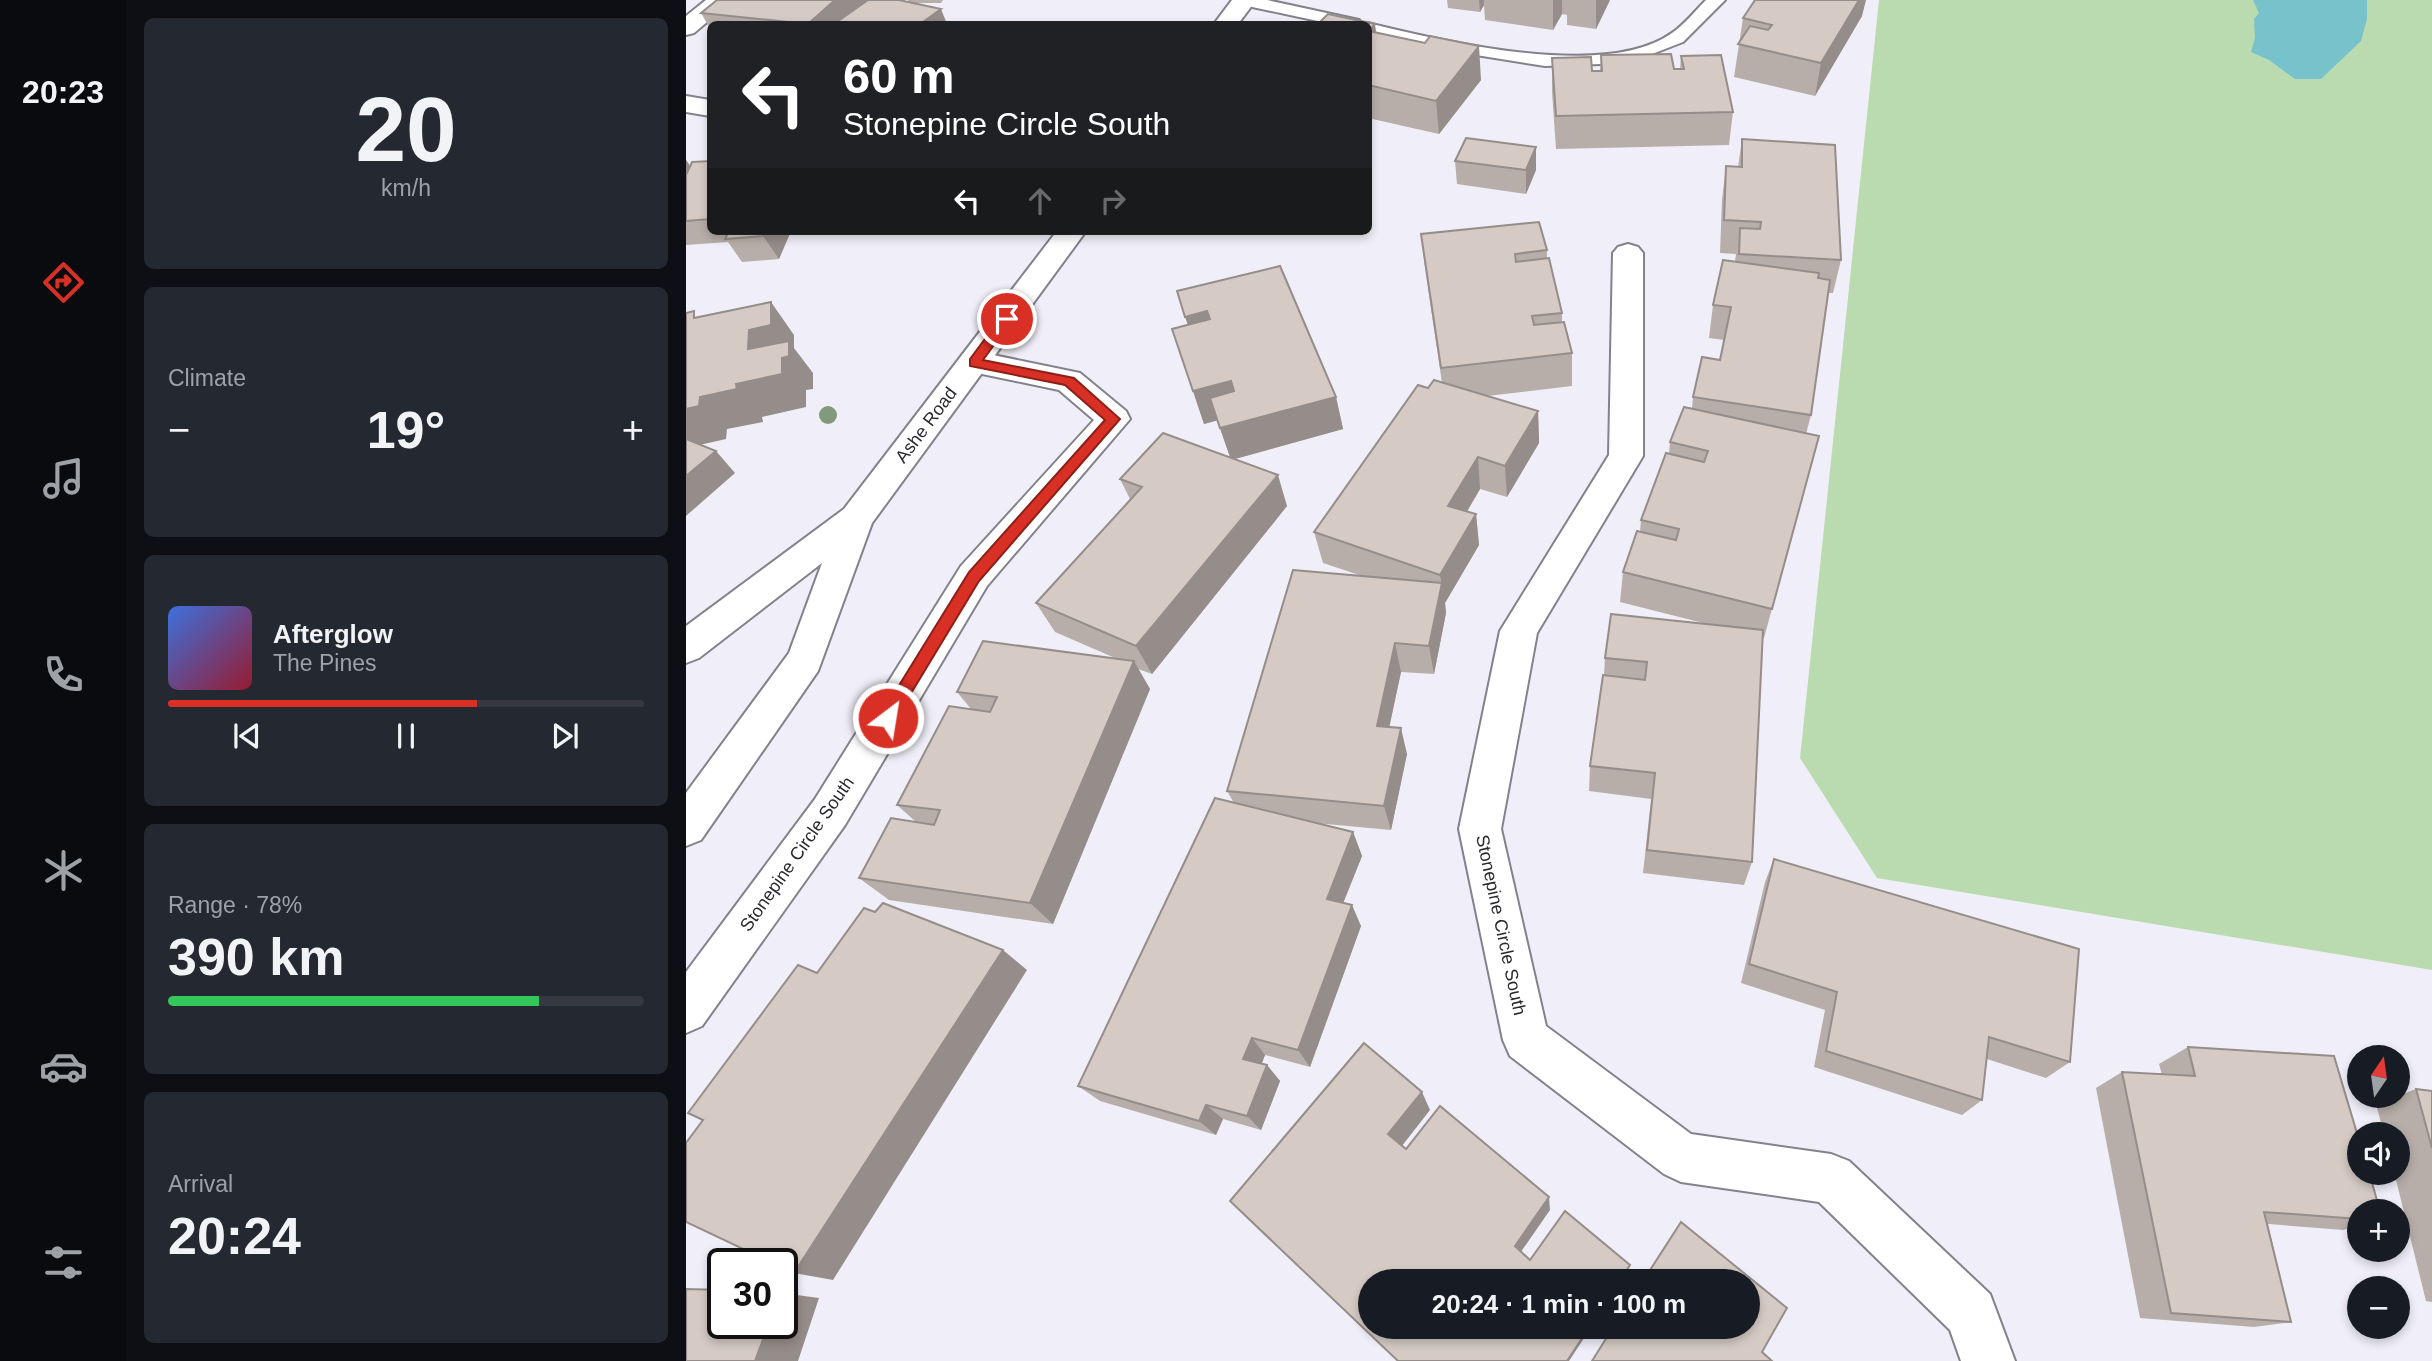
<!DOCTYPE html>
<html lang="en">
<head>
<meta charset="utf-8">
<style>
	:root { --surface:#171b24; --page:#242831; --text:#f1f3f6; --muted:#9ea1a6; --line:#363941; --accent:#d93025 }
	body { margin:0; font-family:Helvetica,sans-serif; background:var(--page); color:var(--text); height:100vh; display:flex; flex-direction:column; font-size:26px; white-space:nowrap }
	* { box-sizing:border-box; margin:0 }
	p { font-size:23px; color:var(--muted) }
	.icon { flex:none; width:38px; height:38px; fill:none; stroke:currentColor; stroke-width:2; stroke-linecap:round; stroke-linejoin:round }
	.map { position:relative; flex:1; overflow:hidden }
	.drawer { display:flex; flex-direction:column; gap:18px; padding:18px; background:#0d0f14; width:560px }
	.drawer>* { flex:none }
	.guide { position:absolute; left:21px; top:21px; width:665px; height:214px; border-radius:10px; box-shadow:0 4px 10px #0003; background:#202124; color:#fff; overflow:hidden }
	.needle { width:46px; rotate:13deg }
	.controls { position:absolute; left:1661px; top:1045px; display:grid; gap:14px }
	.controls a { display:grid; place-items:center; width:63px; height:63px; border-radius:50%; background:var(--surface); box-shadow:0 4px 10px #0003; font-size:35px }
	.speed { position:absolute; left:21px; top:1248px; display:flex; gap:14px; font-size:35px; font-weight:700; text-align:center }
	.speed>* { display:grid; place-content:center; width:91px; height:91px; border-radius:50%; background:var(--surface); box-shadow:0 4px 10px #0003; line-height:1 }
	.speed .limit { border:4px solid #111; border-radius:10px; background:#fff; color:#111 }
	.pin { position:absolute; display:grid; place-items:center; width:60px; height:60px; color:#fff; margin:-30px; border:4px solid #fff; border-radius:50%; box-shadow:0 2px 7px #0007 }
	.me { position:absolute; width:77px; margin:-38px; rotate:31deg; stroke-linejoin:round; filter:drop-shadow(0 0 5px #0008) }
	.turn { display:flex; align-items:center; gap:24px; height:147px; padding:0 21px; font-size:32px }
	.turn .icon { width:91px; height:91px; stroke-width:2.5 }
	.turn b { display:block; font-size:49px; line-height:60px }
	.lanes { display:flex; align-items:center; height:66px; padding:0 21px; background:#0003; justify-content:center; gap:35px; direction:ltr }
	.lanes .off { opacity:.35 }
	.big { font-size:52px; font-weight:800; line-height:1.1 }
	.drawer .card { flex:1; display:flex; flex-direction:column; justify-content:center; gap:10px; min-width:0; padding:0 24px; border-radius:10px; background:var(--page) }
	.drawer .dial { align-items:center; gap:0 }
	.dial b { font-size:91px; line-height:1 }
	.song { display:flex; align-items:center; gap:21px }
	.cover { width:84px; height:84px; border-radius:10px; background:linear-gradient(135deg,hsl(220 70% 55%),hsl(350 70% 35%)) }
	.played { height:7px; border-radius:4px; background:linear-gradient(90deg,var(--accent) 65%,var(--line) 65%) }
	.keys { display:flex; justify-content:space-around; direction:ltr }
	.heat { display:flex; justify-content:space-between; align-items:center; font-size:38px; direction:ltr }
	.charge { height:10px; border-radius:5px; background:linear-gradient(90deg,#34c759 78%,var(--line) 0) }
	.trip { position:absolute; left:672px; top:1269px; width:402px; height:70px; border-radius:35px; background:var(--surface); box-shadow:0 4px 10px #0003; font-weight:800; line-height:70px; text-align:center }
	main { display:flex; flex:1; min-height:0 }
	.dock { display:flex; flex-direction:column; width:126px; justify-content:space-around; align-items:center; background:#090b0e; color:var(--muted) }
	.dock .icon { width:49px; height:49px }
	.dock .selected { color:var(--accent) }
	.dock b { font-size:32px; color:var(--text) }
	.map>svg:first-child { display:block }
	.green { fill:#badbaf }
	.water { fill:#77c2cb }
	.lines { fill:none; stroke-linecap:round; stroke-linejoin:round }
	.service-casing { stroke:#83828c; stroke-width:4 }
	.minor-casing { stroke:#83828c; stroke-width:4 }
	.tertiary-casing { stroke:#83828c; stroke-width:4 }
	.service { fill:#fff; fill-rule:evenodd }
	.minor { fill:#fff; fill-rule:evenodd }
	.tertiary { fill:#fff; fill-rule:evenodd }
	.tree { fill:#819a7b }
	.wall { fill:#b7aea9 }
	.shaded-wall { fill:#958d89 }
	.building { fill:#d5cac4; stroke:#958d89; stroke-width:2 }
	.route { fill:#d93025; stroke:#8d1f18; stroke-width:2 }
	.labels { text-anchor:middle; stroke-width:7; stroke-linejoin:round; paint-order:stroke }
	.street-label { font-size:18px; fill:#2a2a2e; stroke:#fff }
</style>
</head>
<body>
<main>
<nav class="dock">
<b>20:23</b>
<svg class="icon selected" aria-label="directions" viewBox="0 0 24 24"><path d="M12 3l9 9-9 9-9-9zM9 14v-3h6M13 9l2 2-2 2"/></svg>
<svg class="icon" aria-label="music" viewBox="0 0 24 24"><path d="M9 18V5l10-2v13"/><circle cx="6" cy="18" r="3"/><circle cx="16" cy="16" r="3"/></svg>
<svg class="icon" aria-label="phone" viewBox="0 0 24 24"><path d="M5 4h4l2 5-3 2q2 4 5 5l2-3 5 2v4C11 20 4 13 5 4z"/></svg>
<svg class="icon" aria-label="climate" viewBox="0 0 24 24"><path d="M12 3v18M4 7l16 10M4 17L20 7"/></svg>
<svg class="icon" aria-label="car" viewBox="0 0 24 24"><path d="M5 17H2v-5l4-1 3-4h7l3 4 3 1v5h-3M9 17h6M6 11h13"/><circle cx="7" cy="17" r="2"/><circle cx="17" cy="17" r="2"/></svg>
<svg class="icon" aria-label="filters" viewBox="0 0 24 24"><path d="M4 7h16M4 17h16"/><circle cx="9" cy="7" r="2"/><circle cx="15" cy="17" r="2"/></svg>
</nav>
<section class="drawer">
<div class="card dial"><b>20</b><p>km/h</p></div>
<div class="card"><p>Climate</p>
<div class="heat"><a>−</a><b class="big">19°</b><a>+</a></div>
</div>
<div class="card">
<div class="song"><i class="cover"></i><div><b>Afterglow</b><p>The Pines</p></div></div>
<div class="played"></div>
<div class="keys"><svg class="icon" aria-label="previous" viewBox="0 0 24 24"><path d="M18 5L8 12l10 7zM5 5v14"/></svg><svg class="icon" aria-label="pause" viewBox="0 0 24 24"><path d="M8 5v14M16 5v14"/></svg><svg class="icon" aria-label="next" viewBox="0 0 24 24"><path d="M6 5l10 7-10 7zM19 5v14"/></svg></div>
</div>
<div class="card"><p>Range · 78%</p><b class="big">390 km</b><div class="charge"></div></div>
<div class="card"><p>Arrival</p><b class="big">20:24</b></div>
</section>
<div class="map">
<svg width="1746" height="1361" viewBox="0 0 1746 1361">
	<rect width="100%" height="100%" fill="#f0eff9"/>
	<!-- green -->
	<polygon class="green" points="1193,0 1746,0 1746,970 1191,878 1114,758"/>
	<!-- water -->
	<polygon class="water" points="1567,0 1681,0 1681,19 1675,41 1635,79 1609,79 1583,60 1565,52 1569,38 1568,19 1573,13"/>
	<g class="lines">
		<!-- service casing -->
		<g class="service-casing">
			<g id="service">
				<polygon points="549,0 581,0 673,20 676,24 646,24 552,4"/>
				<path d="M1020,0H1039L997,42L943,63L859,66L740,47L682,33V24H676L682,23C757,41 919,81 986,33C998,25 1009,11 1020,0Z"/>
			</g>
		</g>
		<!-- minor casing -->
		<g class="minor-casing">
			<g id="minor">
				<polygon points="20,0 47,0 8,33 0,35 0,16"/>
				<polygon points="0,96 24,100 24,116 0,112"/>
				<polygon points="942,244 952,247 957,253 957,456 851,633 815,829 860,1026 1005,1134 1145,1154 1163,1161 1304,1294 1329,1361 1275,1361 1264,1330 1133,1202 995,1182 978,1174 824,1056 817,1040 773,829 814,631 923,455 927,253 932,247"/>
				<polygon points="288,351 394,373 440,411 444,419 301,586 159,825 16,1026 0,1033 0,972 129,799 275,566 408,420 373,390 277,370 272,362 277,354"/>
			</g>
		</g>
		<!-- tertiary casing -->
		<g class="tertiary-casing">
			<g id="tertiary">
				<polygon points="546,0 570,0 552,24 528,24"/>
				<polygon points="371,231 400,231 186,523 132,671 15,840 0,846 0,793 103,653 136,563 13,658 0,663 0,626 158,509"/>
			</g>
		</g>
		<!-- service -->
		<use href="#service" class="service"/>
		<!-- minor -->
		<use href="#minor" class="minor"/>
		<!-- tertiary -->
		<use href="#tertiary" class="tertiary"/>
	</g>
	<!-- trees -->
	<circle class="tree" cx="142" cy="415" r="9"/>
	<!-- wall -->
	<g class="wall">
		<polygon points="222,0 257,0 255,3 228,3 261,24 24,24 24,29 15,13 223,2"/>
		<polygon points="761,0 924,0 910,29 881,25 881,15 876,14 867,30 799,20 798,5 794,12 762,8"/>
		<polygon points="1176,16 1129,96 1048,77 1057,18"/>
		<polygon points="682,24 690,32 795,80 753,134 682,118"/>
		<polygon points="915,55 988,69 994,69 995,56 1047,112 1043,145 870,149 866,92 866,58 906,71 914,71"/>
		<polygon points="1056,139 1155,260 1147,293 1142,293 1125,415 1120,434 1133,436 1078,638 1076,638 1066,862 1058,885 957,873 965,799 903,791 904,766 918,675 919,658 1021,624 934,602 937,572 954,532 955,520 983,454 984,442 1006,408 1007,397 1034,360 1038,340 1023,338 1027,305 1049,261 1050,254 1034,253 1036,200 1040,166 1052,167"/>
		<polygon points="850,147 850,170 840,194 771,184 769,161"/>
		<polygon points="0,160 4,166 24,161 24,231 105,231 93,259 56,262 42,242 0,245"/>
		<polygon points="735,234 861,250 861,259 876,313 876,322 886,353 886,386 801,396 852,411 853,443 821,497 794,489 781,512 790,514 793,545 759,603 760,613 748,674 715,672 703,727 721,754 705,830 629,823 667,832 676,856 657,903 675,926 624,1067 579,1055 576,1063 581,1065 594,1081 575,1130 537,1119 530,1135 414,1101 392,1086 548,803 541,791 676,576 637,563 628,532 742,388 756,383 739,268"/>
		<polygon points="507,391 650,397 657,429 549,459 601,506 466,674 452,669 464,689 367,924 203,900 173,878 230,822 211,805 285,709 271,692 429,658 369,632 350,603 444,499 434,479 544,457 531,420 518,424"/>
		<polygon points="1088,859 1384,1062 1360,1078 1301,1059 1296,1100 1276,1115 1128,1067 1139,1010 1055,983 1079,882"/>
		<polygon points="1502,1047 1673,1211 1673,1226 1657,1230 1582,1224 1605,1322 1568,1327 1454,1318 1410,1088 1436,1072 1476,1075 1473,1064"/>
		<polygon points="1730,1089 1746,1091 1746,1302 1740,1301 1708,1172 1712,1172 1712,1134 1698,1134 1690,1104"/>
	</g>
	<!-- shaded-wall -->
	<g class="shaded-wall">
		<polygon points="149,0 192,0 175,24 122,24"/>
		<polygon points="793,0 798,0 798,5 794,12"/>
		<polygon points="867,0 876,0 876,14 867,30"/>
		<polygon points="910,0 924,0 910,29"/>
		<polygon points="1173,0 1180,0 1176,16 1129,96 1135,63"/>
		<polygon points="255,9 261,24 234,24"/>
		<polygon points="689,24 693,57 683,31"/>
		<polygon points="793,46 795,80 753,134 750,101"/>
		<polygon points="850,147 850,170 840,194 840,170"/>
		<polygon points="0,160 13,179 0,191"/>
		<polygon points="80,231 105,231 93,259 77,236"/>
		<polygon points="85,302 108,335 108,348 127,373 127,389 120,390 120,407 76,417 77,422 41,429 40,439 0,448 0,409 14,397 50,384 63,330"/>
		<polygon points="521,311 532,344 511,350 499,317"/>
		<polygon points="545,381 555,414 518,424 507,391"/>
		<polygon points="650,397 657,429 545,460 534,428"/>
		<polygon points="852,411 853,443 821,497 819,466"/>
		<polygon points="30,451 49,473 0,516 0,476"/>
		<polygon points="792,457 794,489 766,536 762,506"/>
		<polygon points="592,475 601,506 466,674 450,646"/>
		<polygon points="790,514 793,545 759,603 760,613 748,674 743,646 756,586 754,575"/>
		<polygon points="709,643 715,672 698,752 691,726"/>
		<polygon points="448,661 464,689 367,924 344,903"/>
		<polygon points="715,728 721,754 705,830 698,806"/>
		<polygon points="667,832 676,856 650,921 641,899"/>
		<polygon points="666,905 675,926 624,1067 612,1050"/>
		<polygon points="317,950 341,970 147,1280 108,1273"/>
		<polygon points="566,1038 579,1055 571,1075 557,1059"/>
		<polygon points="581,1065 594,1081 575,1130 561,1116"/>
		<polygon points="736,1092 744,1110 712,1151 702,1134"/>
		<polygon points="520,1105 537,1119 530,1135 513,1121"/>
		<polygon points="863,1197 864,1210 832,1256 829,1246"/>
		<polygon points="96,1293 133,1298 112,1361 69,1361 83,1323 96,1323"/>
		<polygon points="904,1326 906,1326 883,1361 881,1361"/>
	</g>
	<!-- building -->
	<g class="building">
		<polygon points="31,0 149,0 122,24 15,13"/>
		<polygon points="182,0 213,0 255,9 234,24 148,24"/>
		<polygon points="1069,0 1173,0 1135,63 1052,44 1064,26 1082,30 1086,25 1057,18"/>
		<polygon points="642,14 689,24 683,31 739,43 744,36 793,46 750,101 682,85 682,24 632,24"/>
		<polygon points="985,54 988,69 998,69 995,56 1035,55 1047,112 870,116 866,58 905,57 906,71 916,71 915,55"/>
		<polygon points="780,138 850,147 840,170 769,161"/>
		<polygon points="1056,139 1149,145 1155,260 1053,254 1054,228 1074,229 1075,222 1038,220 1040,166 1056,167"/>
		<polygon points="24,161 24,219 0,221 0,175 6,162"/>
		<polygon points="853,222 861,250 829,254 830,262 863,258 876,313 846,316 848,325 878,322 886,353 755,368 735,234"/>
		<polygon points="43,231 80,231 77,236 39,239"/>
		<polygon points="1037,260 1133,273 1132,278 1144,280 1125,415 1007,397 1016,357 1034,360 1045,307 1027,305"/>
		<polygon points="594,266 650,397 534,428 524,398 548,391 545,381 507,391 486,329 524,319 521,311 499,317 491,291"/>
		<polygon points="85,302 85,325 63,330 62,349 103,341 103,356 96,358 96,374 50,384 51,389 14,397 13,406 0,409 0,313 8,311 8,318"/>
		<polygon points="748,380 852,411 819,466 792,457 762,506 790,514 754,575 628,532 732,385 742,388"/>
		<polygon points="998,407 1133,436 1086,609 937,572 951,531 990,540 993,529 955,520 980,453 1018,462 1022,451 984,442"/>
		<polygon points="477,433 592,475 450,646 350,603 456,487 434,479"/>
		<polygon points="0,439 30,451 0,476"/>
		<polygon points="607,570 756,583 743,646 709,643 691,726 715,728 698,806 541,791"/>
		<polygon points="925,614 1077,630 1066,862 961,850 969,773 904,766 917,675 959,680 961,662 919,658"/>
		<polygon points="297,641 448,661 344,903 173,878 205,818 248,825 254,810 211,805 263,706 304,712 311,697 271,692"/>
		<polygon points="529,798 667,832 641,899 666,905 612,1050 566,1038 557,1059 581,1065 561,1116 520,1105 513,1121 392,1086"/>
		<polygon points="1088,859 1393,949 1384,1062 1303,1037 1296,1100 1140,1051 1151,992 1063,964"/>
		<polygon points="197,903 317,950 108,1273 96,1267 96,1264 89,1264 0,1222 0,1143 17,1120 2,1113 112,965 131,973 178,908 189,912"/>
		<polygon points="678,1043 736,1092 702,1134 720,1149 754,1106 863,1197 829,1246 844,1260 879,1211 944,1265 934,1281 684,1281 684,1326 904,1326 881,1361 712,1361 544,1201"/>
		<polygon points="1502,1047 1648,1056 1673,1140 1673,1172 1683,1172 1694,1211 1673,1211 1673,1219 1578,1212 1605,1322 1485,1313 1436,1072 1509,1076"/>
		<polygon points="1730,1089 1746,1091 1746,1148"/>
		<polygon points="995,1222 1101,1308 1076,1352 1086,1361 906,1361 928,1326 1062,1326 1062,1281 957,1281"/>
		<polygon points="0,1289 37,1290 37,1323 83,1323 69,1361 0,1361"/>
	</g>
	<!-- route -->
	<polygon class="route" points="321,314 327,319 297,360 388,378 434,419 293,581 207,723 196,723 193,718 196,713 283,572 419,420 379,385 284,366 284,359 316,316"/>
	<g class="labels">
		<!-- street labels -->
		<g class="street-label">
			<text transform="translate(240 425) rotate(-53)" y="6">Ashe Road</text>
			<text transform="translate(111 854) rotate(-55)" y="6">Stonepine Circle South</text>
			<text transform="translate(815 925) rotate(78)" y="6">Stonepine Circle South</text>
		</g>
	</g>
</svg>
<div class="controls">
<a><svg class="needle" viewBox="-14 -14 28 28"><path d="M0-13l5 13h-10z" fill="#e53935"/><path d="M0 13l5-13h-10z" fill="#9ea1a6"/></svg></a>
<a><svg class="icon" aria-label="sound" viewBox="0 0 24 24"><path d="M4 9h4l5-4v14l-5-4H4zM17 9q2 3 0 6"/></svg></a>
<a>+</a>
<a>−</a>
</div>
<div class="speed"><div class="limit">30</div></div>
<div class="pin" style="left:321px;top:319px;background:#d93025"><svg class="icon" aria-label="arrive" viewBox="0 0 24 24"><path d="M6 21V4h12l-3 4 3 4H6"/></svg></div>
<svg class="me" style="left:202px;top:718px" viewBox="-20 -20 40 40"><circle r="17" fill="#d93025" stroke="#fff" stroke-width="3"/><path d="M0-11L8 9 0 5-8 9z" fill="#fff"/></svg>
<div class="trip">20:24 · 1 min · 100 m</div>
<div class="guide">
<div class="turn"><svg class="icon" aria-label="left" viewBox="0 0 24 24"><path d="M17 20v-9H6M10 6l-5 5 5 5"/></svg><div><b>60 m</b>Stonepine Circle South</div></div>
<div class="lanes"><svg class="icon" aria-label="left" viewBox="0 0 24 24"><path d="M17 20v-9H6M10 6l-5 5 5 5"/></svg><svg class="icon off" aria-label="ahead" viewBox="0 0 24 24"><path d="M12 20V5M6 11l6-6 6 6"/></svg><svg class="icon off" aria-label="right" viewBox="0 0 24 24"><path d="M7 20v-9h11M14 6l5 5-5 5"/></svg></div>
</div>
</div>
</main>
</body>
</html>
